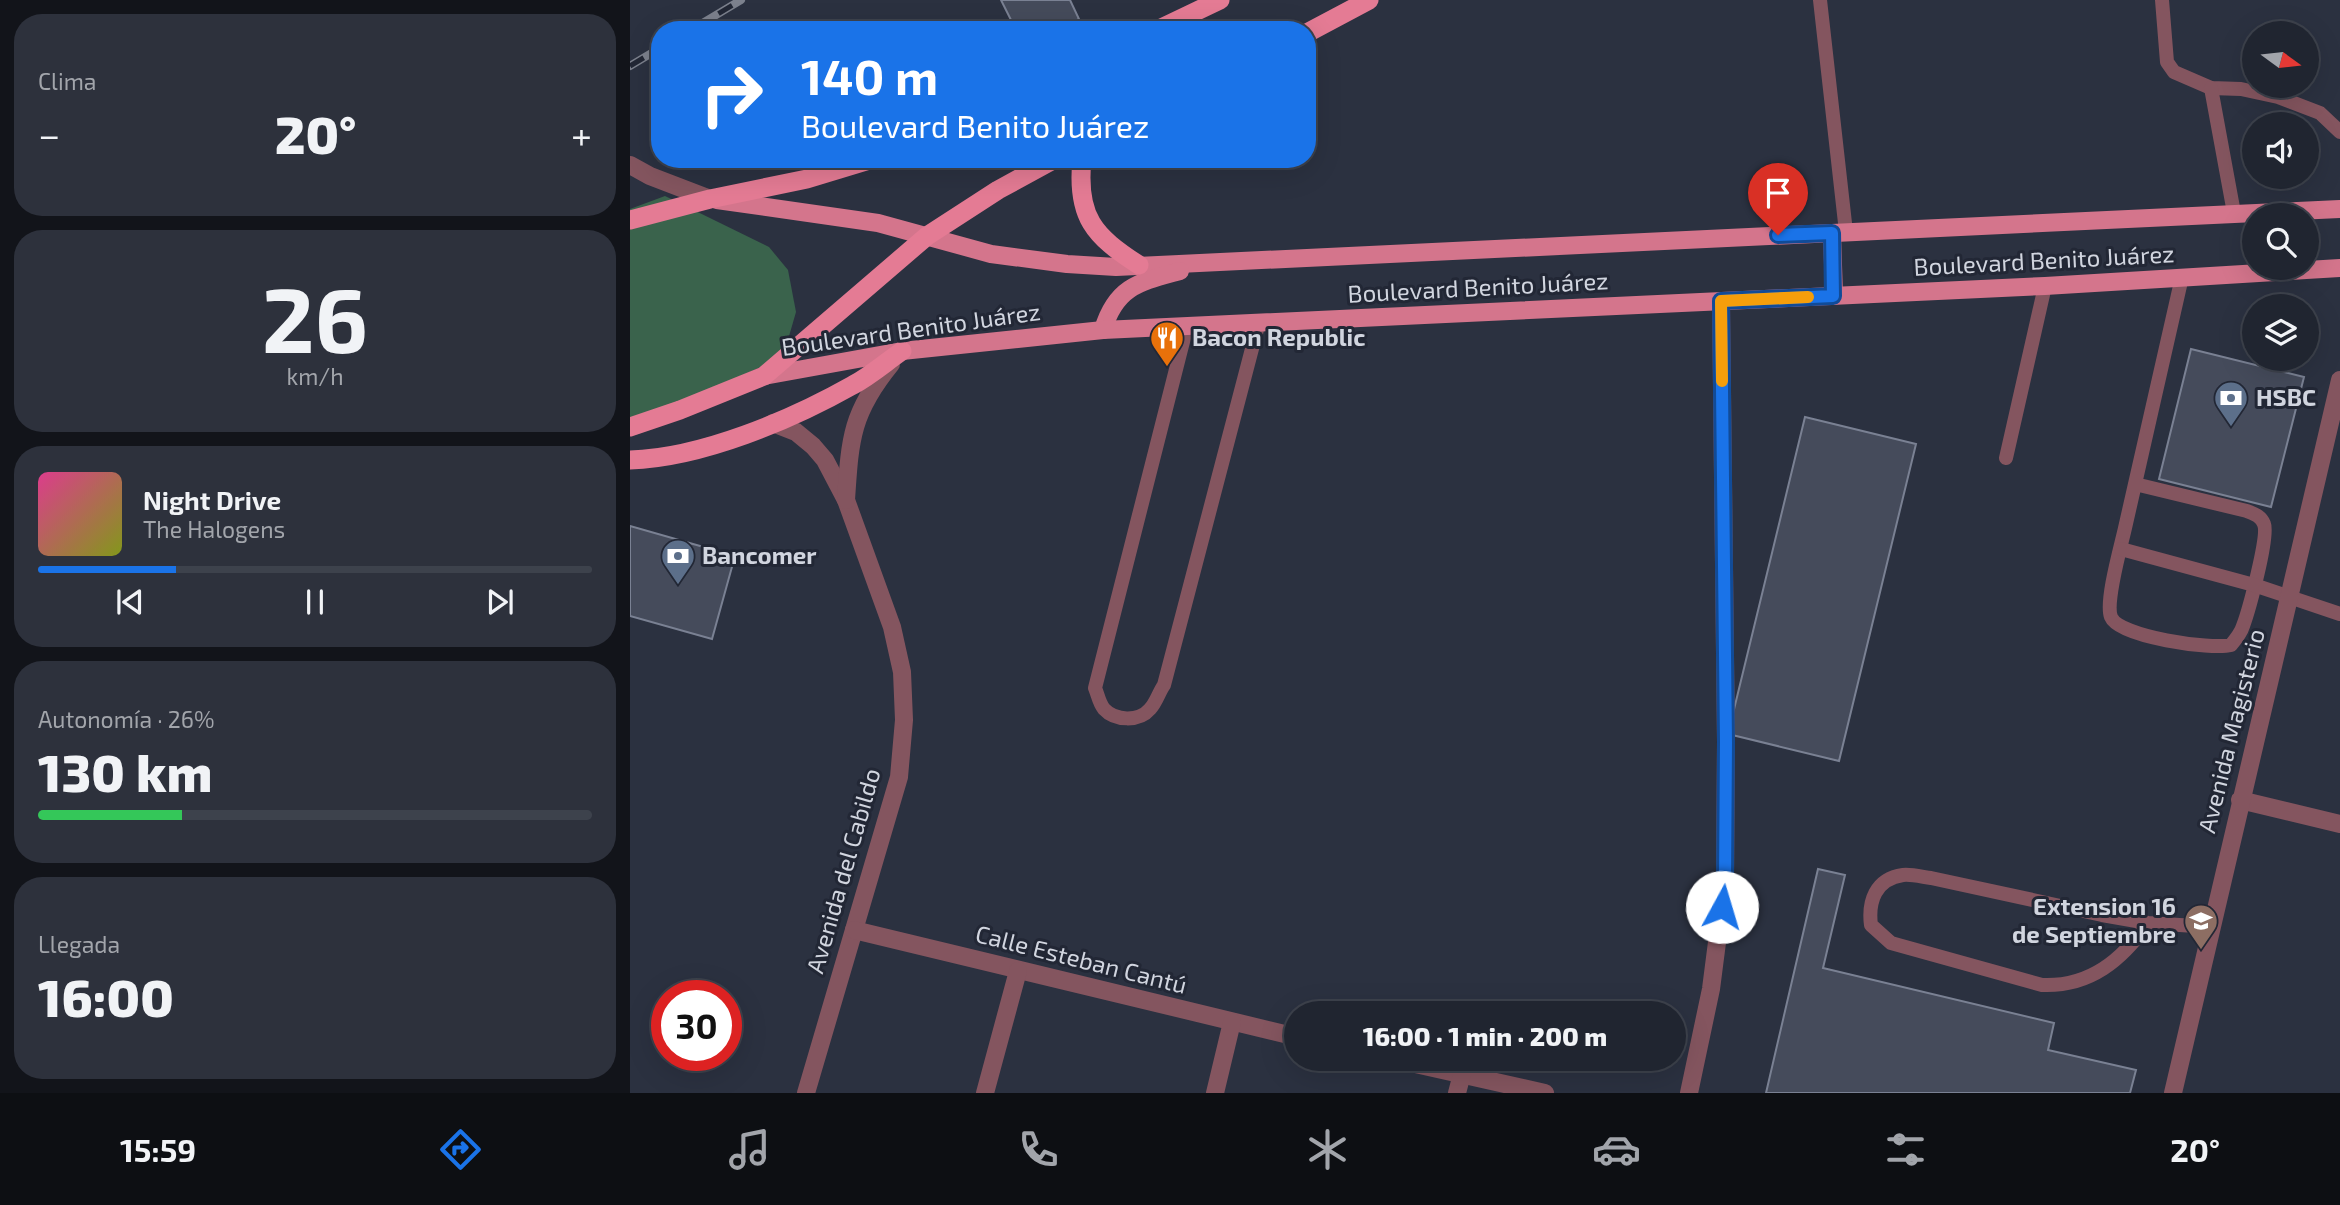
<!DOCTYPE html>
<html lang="es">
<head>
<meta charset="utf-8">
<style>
	:root { --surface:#202530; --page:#2d313c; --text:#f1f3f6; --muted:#a2a5ab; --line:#3d424c; --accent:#1a73e8 }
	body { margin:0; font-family:"Exo 2",sans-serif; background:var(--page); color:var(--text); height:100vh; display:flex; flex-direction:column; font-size:26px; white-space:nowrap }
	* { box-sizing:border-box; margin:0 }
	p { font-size:23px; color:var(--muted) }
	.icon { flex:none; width:38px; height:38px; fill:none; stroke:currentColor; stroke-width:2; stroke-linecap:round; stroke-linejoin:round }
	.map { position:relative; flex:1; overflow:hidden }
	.sheet { display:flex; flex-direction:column; gap:14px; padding:14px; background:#12141a; width:630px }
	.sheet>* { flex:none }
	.guide { position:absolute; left:21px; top:21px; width:665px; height:147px; border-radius:28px; box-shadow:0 7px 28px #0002,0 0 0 2px var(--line); background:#1a73e8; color:#fff; overflow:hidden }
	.needle { width:46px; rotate:105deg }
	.tools { position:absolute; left:1612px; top:21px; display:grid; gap:14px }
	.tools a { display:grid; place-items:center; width:77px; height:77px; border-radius:50%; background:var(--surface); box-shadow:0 7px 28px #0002,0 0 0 2px var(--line); font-size:35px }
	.speed { position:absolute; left:21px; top:980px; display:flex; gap:14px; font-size:35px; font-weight:700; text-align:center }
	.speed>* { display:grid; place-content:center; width:91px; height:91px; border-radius:50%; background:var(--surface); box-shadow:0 7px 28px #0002,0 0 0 2px var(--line); line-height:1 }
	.speed .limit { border:10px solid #d22; background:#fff; color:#111 }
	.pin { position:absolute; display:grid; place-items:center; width:60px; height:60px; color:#fff; margin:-72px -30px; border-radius:50% 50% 50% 0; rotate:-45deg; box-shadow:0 0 7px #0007 }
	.pin .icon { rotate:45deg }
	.me { position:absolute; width:77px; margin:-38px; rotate:6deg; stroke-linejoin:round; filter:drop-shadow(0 0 5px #0008) }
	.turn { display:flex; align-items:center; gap:24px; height:147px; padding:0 35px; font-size:32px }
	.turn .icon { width:91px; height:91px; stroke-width:2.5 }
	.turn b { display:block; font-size:49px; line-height:60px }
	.big { font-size:52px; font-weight:800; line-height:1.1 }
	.sheet .tile { flex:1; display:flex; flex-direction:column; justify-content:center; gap:10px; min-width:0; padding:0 24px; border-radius:28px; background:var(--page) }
	.sheet .dial { align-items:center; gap:0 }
	.dial b { font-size:91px; line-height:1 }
	.song { display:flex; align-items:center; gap:21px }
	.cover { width:84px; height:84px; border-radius:10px; background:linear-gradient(135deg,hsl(330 70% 55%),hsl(70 70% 35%)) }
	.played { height:7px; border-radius:4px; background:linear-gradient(90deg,var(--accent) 25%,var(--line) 25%) }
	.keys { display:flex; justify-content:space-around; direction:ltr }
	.heat { display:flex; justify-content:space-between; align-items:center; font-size:38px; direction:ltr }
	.charge { height:10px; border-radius:5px; background:linear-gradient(90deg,#34c759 26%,var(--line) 0) }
	.trip { position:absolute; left:654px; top:1001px; width:402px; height:70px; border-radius:35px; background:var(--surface); box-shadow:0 7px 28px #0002,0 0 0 2px var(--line); font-weight:800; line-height:70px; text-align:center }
	.menu { display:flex; height:112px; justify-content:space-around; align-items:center; background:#0d0f13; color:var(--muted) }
	.menu .icon { width:49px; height:49px }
	.menu .active { color:var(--accent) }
	.menu b { font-size:32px; color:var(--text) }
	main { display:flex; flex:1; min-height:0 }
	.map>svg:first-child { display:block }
	.green { fill:#3a634c }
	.building { fill:#454b5b; stroke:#7a8193; stroke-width:2 }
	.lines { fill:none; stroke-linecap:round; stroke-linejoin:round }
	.service { stroke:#84555f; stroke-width:14 }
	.minor { stroke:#84555f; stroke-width:18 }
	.primary { stroke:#d4758c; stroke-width:18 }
	.trunk { stroke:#e47b94; stroke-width:19 }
	.rail-casing { stroke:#7c818d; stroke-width:8 }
	.rail { stroke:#222735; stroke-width:5; stroke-dasharray:16; stroke-linecap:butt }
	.route-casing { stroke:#114b97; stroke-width:18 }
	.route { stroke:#1a73e8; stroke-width:12 }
	.slow { stroke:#f59e0b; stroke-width:12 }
	.labels { text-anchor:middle; stroke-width:6; stroke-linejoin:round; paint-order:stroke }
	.street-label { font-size:24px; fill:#d1d5df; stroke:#222735 }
	.poi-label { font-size:24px; font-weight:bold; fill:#d1d5df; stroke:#222735; text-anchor:start }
</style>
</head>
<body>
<main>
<section class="sheet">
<div class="tile"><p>Clima</p>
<div class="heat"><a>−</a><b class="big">20°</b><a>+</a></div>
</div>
<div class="tile dial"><b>26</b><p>km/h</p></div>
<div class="tile">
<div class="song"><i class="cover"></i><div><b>Night Drive</b><p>The Halogens</p></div></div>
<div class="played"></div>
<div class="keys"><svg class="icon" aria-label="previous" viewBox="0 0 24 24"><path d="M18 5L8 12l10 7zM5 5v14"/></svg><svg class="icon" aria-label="pause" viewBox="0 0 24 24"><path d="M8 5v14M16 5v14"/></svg><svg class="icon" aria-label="next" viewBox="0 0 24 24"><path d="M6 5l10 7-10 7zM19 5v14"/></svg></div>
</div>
<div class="tile"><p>Autonomía · 26%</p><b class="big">130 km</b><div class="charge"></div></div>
<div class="tile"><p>Llegada</p><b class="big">16:00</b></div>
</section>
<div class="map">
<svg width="1710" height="1093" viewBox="0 0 1710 1093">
	<rect width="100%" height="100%" fill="#2b3140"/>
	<!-- green -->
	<polygon class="green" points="35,196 139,247 158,270 166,312 153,357 45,406 0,423 0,209"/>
	<!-- building -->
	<g class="building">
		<polygon points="371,0 440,0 449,19 427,30 386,30"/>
		<polygon points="1561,349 1674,377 1641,507 1529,479"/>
		<polygon points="1175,417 1286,444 1209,761 1098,734"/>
		<polygon points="0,526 105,556 82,639 0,616"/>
		<polygon points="1188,869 1215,875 1193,968 1424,1023 1418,1050 1506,1070 1500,1093 1136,1093"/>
	</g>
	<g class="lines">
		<!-- service -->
		<g class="service">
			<polyline points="1190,0 1216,232"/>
			<polyline points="1532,0 1537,62 1544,72 1581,88 1611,89 1648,97 1690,113 1710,132"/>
			<polyline points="1581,88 1604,213"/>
			<path d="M557,326L465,688C468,695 469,703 474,709C485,721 509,722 520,709C526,703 529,692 534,685L629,322"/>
			<polyline points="1376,458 1415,286"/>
			<path d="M1505,484L1617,511C1624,514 1631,516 1634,524C1639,536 1619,610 1613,626C1611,633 1606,639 1601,645C1581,650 1489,637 1481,617C1475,602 1491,546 1495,528C1514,444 1533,361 1552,277"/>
			<polyline points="1491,549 1624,585 1710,614"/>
			<path d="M1518,923C1492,960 1460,987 1412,985L1261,943L1241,925C1238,902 1245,879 1273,875C1281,874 1293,877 1301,878L1472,915L1518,923L1581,927"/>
		</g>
		<!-- minor -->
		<g class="minor">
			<polyline points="0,165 20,176 80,199"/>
			<polyline points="143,423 166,432 183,446 195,460 216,500 262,627 272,672 274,720 269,777 176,1093"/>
			<path d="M216,500C220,439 221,413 261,364"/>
			<polyline points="1610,800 1710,824"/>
			<polyline points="224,930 667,1037"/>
			<polyline points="763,1059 915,1093"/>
			<polyline points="355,1093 388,971"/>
			<polyline points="585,1093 602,1022"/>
			<polyline points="827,1093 832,1074"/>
			<polyline points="1059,1093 1081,989 1095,880 1096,742 1091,301"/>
			<polyline points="1543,1093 1710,380"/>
		</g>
		<!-- primary -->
		<g class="primary">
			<polyline points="87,200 248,223 361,254 437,264 486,267 1710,209"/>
			<polyline points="1202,233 1204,296"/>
			<path d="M473,330C486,286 510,282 550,271"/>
			<polyline points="134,376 272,351 473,330 1415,286 1710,268"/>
		</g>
		<!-- trunk -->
		<g class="trunk">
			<polyline points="527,30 590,0"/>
			<polyline points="677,33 739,0"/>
			<path d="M452,159C446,217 464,236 509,265"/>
			<polyline points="0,220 80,199 177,179 243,159"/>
			<polyline points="0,427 50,410 134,376 297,236 368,190 425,159"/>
			<path d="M0,460C71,458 161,420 223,385C240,376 256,362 272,351"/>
		</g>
		<!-- rail casing -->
		<g class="rail-casing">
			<g id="rail">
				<polyline points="61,30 111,0"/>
				<polyline points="0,66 30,48"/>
			</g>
		</g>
		<!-- rail -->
		<use href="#rail" class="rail"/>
	</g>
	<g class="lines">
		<!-- route casing -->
		<g class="route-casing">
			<polyline id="route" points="1092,907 1095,880 1096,742 1091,301 1203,296 1202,233 1148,235"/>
		</g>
		<!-- route -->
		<use href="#route" class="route"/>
		<!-- slow -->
		<polyline class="slow" points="1092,381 1091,301 1178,297"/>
	</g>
	<!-- icons -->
	<defs>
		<g id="restaurant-pin" transform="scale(1.75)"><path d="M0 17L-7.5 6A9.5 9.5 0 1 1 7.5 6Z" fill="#e8710a" stroke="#222735"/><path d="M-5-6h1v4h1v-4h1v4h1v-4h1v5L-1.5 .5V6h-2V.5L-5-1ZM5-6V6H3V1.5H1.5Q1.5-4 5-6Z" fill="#fff"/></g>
		<g id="bank-pin" transform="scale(1.75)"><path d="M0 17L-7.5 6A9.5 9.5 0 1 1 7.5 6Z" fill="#5c6f8a" stroke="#222735"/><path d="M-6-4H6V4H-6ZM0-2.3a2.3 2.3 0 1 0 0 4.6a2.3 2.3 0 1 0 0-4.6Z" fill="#fff"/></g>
		<g id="university-pin" transform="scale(1.75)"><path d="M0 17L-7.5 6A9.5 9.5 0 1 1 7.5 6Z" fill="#8d6e63" stroke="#222735"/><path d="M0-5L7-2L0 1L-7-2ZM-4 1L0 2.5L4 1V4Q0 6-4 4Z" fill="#fff"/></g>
	</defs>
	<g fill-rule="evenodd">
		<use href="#restaurant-pin" x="537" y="338"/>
		<use href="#bank-pin" x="1601" y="398"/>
		<use href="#bank-pin" x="48" y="556"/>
		<use href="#university-pin" x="1571" y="921"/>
	</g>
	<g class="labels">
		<!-- street labels -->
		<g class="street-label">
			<text transform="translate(1414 261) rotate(-3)" y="8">Boulevard Benito Juárez</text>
			<text transform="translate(848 288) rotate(-3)" y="8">Boulevard Benito Juárez</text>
			<text transform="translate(281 330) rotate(-8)" y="8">Boulevard Benito Juárez</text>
			<text transform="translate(1602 731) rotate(-76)" y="8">Avenida Magisterio</text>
			<text transform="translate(214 871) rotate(-74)" y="8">Avenida del Cabildo</text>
			<text transform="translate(451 960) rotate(14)" y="8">Calle Esteban Cantú</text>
		</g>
		<!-- poi labels -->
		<g class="poi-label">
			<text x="562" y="346">Bacon Republic</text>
			<text x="1626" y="406">HSBC</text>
			<text x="72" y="564">Bancomer</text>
			<text x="1546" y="915" text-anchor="end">Extension 16<tspan x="1546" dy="28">de Septiembre</tspan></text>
		</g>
	</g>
</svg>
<div class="tools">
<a><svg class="needle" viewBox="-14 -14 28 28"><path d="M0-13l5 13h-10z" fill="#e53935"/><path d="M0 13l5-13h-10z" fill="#a2a5ab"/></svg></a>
<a><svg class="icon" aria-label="sound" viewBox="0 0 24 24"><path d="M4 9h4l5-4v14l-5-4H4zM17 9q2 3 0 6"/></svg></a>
<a><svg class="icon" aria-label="search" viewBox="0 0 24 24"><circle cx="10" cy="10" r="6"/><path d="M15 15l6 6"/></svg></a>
<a><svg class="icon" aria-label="layers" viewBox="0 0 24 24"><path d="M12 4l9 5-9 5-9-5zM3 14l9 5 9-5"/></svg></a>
</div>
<div class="speed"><div class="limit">30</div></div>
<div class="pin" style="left:1148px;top:235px;background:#d93025"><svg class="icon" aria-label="arrive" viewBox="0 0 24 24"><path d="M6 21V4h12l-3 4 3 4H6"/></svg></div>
<svg class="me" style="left:1092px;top:907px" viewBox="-20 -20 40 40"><circle r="19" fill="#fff"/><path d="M0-13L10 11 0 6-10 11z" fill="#1a73e8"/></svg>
<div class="trip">16:00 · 1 min · 200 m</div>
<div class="guide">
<div class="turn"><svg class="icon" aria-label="right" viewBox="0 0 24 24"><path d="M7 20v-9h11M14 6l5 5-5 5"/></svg><div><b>140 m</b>Boulevard Benito Juárez</div></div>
</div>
</div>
</main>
<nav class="menu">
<b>15:59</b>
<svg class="icon active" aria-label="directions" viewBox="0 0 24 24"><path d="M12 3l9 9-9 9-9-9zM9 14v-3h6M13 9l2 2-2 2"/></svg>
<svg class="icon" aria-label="music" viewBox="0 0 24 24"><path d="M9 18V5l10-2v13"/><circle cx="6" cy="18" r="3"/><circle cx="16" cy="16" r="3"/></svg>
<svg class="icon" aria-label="phone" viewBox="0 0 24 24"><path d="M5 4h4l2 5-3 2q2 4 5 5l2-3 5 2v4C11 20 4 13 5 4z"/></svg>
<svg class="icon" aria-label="climate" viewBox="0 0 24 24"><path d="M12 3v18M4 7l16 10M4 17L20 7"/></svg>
<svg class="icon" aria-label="car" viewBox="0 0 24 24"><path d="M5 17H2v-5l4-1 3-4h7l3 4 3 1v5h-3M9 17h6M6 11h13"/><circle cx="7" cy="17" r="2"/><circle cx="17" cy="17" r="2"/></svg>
<svg class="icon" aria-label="filters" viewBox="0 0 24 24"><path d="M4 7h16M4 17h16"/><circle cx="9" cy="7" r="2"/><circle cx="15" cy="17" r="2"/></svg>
<b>20°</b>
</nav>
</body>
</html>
